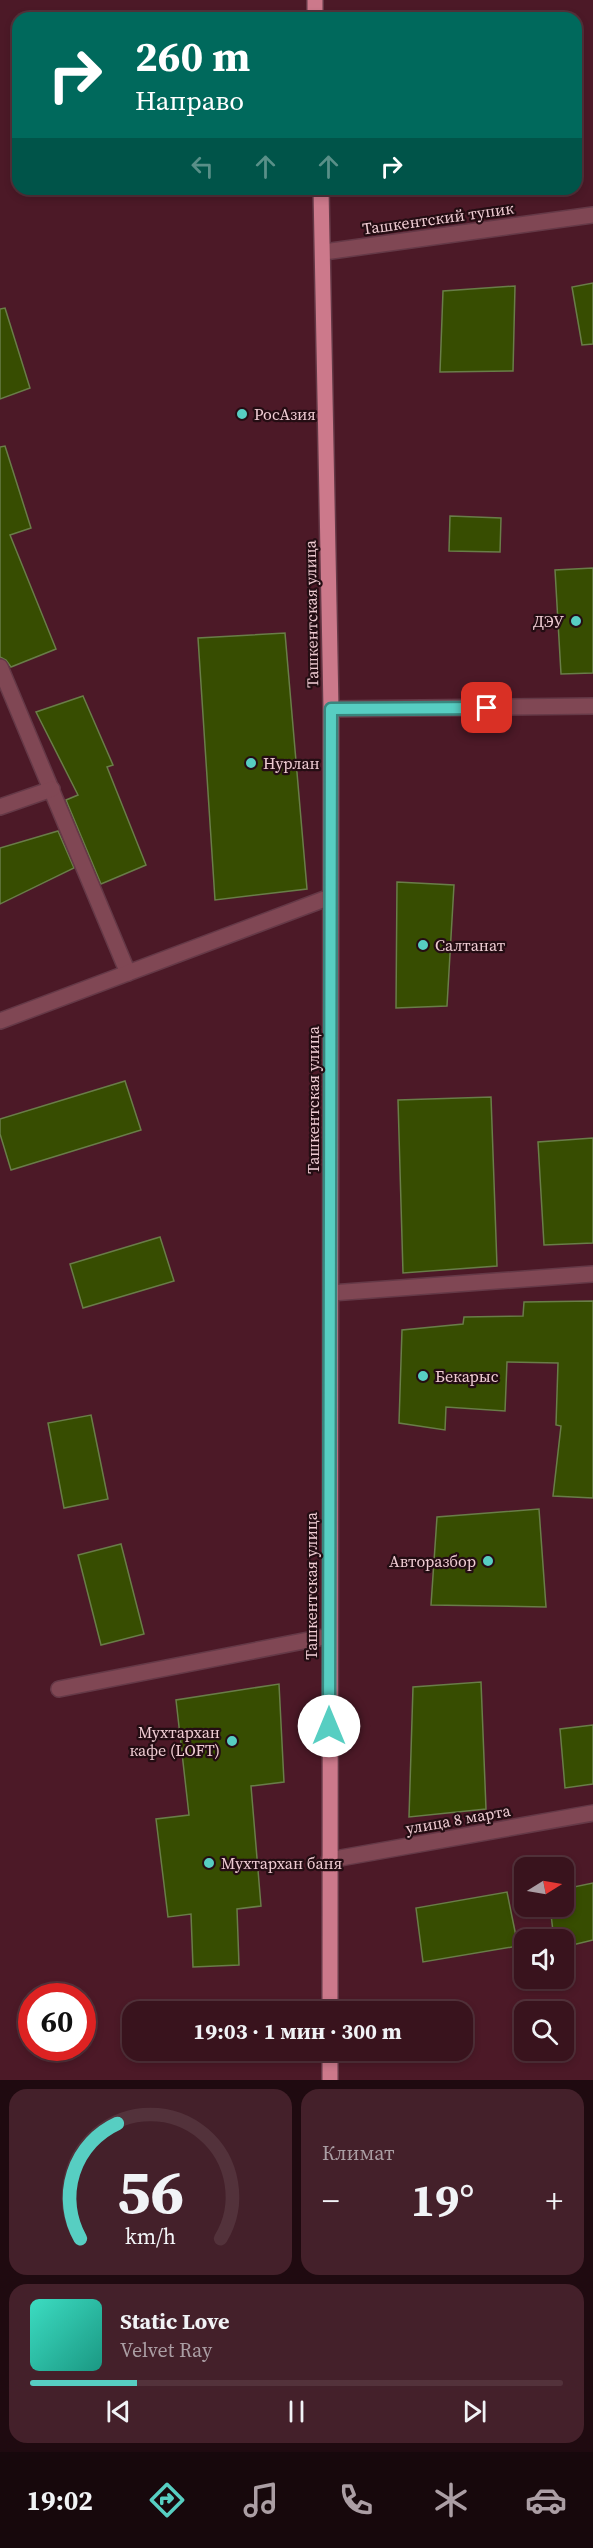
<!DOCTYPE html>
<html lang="ru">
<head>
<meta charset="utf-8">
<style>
	:root { --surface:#39131d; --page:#44202a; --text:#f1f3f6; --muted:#ab9ea4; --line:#53323b; --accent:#57cec2 }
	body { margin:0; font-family:"Source Serif 4",serif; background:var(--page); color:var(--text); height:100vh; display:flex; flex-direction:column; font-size:22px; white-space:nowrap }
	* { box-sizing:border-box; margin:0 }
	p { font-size:20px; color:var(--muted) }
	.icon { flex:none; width:33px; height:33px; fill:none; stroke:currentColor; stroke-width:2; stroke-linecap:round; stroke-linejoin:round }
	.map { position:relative; height:2080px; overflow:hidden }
	.panel { display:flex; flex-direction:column; gap:9px; padding:9px; background:#1f0a10; flex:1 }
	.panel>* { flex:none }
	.top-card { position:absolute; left:12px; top:12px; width:570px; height:183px; border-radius:18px; box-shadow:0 3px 9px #0003,0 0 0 2px var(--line); background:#00695c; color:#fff; overflow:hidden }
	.needle { width:39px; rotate:79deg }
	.fabs { position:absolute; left:514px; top:1857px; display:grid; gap:12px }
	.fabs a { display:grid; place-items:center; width:60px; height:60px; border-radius:12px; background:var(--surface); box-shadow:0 3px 9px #0003,0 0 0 2px var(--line); font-size:30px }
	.speed { position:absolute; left:18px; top:1983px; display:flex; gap:12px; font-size:30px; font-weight:700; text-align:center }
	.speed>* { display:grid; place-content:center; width:78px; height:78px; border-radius:50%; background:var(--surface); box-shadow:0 3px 9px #0003,0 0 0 2px var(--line); line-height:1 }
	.speed .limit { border:9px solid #d22; background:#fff; color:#111 }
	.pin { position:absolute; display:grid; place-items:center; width:51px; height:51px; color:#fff; margin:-26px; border-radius:12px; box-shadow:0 3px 9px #0006 }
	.me { position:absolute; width:66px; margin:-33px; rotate:0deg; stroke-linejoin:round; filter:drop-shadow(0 0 4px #0008) }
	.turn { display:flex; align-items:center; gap:21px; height:126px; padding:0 24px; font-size:27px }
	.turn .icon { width:78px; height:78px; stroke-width:2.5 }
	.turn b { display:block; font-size:42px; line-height:51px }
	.lanes { display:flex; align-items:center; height:57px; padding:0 24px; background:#0003; justify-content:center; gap:30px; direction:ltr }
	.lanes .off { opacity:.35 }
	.big { font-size:45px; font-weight:700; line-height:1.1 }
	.panel .card { flex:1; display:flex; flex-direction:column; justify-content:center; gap:9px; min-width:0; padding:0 21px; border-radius:18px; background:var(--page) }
	.panel .dial { align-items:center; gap:0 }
	.dial svg { height:156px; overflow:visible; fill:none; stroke:var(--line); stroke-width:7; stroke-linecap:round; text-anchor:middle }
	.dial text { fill:var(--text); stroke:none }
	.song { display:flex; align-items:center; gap:18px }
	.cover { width:72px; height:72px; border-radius:9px; background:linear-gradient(135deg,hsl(170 70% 55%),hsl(170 70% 35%)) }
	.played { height:6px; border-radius:3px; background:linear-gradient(90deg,var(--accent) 20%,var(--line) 20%) }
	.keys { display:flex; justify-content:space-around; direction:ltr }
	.heat { display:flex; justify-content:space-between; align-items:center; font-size:33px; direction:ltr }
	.panel .tiles { flex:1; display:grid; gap:9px; grid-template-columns:1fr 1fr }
	.card:last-child { grid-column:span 2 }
	.trip { position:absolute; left:122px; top:2001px; width:351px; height:60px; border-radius:18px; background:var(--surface); box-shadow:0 3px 9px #0003,0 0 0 2px var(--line); font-weight:700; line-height:60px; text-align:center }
	.tabs { display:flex; height:96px; justify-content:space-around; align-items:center; background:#17080c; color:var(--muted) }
	.tabs .icon { width:42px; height:42px }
	.tabs .selected { color:var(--accent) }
	.tabs b { font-size:27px; color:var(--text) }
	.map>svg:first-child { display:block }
	.building { fill:#374d01; stroke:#697d48; stroke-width:1.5 }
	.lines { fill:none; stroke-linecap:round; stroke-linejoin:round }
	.minor-casing { stroke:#653947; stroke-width:18 }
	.primary-casing { stroke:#653947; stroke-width:18 }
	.minor { stroke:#804754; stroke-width:15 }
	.primary { stroke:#cc798b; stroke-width:15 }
	.route-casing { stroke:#39867e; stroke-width:15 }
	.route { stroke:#57cec2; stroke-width:10 }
	.poi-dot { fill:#57cec2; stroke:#240d13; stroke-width:2 }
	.labels { text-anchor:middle; stroke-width:4.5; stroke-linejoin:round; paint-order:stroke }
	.street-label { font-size:16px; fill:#efccd3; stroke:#240d13 }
	.poi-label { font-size:16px; fill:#efccd3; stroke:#240d13; text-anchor:start }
</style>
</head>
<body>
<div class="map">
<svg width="593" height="2080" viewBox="0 0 593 2080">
	<rect width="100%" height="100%" fill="#4c1927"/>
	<!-- building -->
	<g class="building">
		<polygon points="593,283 593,344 582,345 572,287"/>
		<polygon points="515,286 513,371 440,372 443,291"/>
		<polygon points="5,308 30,388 0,399 0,309"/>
		<polygon points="5,446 31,528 10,535 56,649 11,667 6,660 0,657 0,447"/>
		<polygon points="450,516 501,518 500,552 449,551"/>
		<polygon points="593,568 593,673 561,674 555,570"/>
		<polygon points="285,633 307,889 215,900 198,638"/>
		<polygon points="83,696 113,765 107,767 146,865 101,884 66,800 78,795 36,712"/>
		<polygon points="58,831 74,868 0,904 0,848"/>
		<polygon points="397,882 454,885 447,1006 396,1008"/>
		<polygon points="125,1081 141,1130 11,1170 0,1134 0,1119"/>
		<polygon points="491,1097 497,1266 403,1273 398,1100"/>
		<polygon points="593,1138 593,1243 544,1245 538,1142"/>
		<polygon points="160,1237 174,1281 83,1308 70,1264"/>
		<polygon points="593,1301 593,1498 553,1496 561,1426 556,1425 558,1363 507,1362 505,1411 446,1407 445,1430 399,1423 402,1330 463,1324 464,1317 523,1316 524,1302"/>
		<polygon points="91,1415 108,1499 64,1508 48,1423"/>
		<polygon points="539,1509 546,1607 431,1605 437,1517"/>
		<polygon points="121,1544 144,1634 101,1645 78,1555"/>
		<polygon points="481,1682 486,1809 409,1817 413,1687"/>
		<polygon points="279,1684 284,1782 251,1786 261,1906 237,1909 239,1965 193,1967 191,1914 168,1917 156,1819 189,1815 176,1700"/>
		<polygon points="593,1725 593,1784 565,1788 560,1729"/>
		<polygon points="593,1883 593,1940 564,1947 564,1940 554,1940 550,1906 564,1906 564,1889"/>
		<polygon points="507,1892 518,1946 423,1962 416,1908"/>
	</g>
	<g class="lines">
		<!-- minor casing -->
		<g class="minor-casing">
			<g id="minor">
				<polyline points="324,252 593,215"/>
				<polyline points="0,667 128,973"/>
				<polyline points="331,709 593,706"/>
				<polyline points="0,807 52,789"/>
				<polyline points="0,1021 330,897"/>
				<polyline points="331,1293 593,1274"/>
				<polyline points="59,1689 329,1636"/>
				<polyline points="329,1860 593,1813"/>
			</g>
		</g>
		<!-- primary casing -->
		<g class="primary-casing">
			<g id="primary">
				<polyline points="315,0 315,18"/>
				<polyline points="321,189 331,709 330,2012"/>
				<polyline points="330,2050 330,2080"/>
			</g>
		</g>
		<!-- minor -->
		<use href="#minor" class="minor"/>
		<!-- primary -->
		<use href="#primary" class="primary"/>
	</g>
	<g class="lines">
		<!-- route casing -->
		<g class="route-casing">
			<polyline id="route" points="329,1726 331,709 487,708"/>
		</g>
		<!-- route -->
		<use href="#route" class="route"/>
	</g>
	<!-- markers -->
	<g class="poi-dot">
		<circle cx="242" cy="414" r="6"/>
		<circle cx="576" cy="621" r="6"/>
		<circle cx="251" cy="763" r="6"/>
		<circle cx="423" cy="945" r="6"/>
		<circle cx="423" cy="1376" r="6"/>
		<circle cx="488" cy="1561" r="6"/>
		<circle cx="232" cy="1741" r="6"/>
		<circle cx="209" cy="1863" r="6"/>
	</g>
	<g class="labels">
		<!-- street labels -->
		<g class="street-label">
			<text transform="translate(438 218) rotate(-8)" y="6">Ташкентский тупик</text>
			<text transform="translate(311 614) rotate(-91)" y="6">Ташкентская улица</text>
			<text transform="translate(313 1100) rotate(-90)" y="6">Ташкентская улица</text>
			<text transform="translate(311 1586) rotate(-90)" y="6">Ташкентская улица</text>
			<text transform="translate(458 1819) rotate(-10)" y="6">улица 8 марта</text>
		</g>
		<!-- poi labels -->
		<g class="poi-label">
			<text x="254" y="420">РосАзия</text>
			<text x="564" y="627" text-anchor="end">ДЭУ</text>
			<text x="263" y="769">Нурлан</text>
			<text x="435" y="951">Салтанат</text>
			<text x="435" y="1382">Бекарыс</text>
			<text x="476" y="1567" text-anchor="end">Авторазбор</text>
			<text x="220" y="1738" text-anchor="end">Мухтархан<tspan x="220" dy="18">кафе (LOFT)</tspan></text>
			<text x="221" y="1869">Мухтархан баня</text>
		</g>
	</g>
</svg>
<div class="fabs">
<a><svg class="needle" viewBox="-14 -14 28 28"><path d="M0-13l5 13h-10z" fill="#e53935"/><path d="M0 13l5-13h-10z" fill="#ab9ea4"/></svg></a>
<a><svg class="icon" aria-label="sound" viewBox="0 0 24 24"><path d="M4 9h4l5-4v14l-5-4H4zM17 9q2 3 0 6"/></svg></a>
<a><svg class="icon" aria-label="search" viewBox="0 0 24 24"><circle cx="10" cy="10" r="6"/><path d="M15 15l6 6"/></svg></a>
</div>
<div class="speed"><div class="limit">60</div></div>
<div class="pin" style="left:487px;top:708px;background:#d93025"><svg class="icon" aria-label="arrive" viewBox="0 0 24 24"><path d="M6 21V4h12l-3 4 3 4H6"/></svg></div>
<svg class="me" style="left:329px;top:1726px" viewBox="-20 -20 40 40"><circle r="19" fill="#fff"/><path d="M0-13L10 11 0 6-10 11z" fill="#57cec2"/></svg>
<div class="trip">19:03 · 1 мин · 300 m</div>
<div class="top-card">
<div class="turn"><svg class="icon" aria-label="right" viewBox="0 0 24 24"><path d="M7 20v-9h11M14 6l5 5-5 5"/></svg><div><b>260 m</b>Направо</div></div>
<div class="lanes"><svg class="icon off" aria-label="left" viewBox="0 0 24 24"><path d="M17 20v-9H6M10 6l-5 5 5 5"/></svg><svg class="icon off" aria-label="ahead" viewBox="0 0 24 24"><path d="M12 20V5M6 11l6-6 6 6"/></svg><svg class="icon off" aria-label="ahead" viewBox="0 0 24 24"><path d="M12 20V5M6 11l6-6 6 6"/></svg><svg class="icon" aria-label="right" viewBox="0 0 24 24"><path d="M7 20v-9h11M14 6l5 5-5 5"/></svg></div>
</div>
</div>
<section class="panel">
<div class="tiles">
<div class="card dial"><svg viewBox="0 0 100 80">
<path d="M14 69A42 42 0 1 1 86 69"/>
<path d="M14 69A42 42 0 0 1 33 10" stroke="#57cec2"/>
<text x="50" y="56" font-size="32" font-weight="700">56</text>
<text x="50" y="72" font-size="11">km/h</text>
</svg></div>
<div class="card"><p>Климат</p>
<div class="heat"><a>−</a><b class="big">19°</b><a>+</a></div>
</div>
<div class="card">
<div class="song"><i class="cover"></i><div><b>Static Love</b><p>Velvet Ray</p></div></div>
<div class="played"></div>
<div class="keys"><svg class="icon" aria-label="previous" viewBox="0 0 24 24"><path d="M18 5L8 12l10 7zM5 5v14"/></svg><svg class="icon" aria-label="pause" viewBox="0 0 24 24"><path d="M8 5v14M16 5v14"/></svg><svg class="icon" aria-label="next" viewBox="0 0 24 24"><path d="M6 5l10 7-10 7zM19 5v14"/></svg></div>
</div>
</div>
</section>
<nav class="tabs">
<b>19:02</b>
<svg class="icon selected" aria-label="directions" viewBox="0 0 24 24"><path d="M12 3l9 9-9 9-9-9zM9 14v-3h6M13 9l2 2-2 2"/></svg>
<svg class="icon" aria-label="music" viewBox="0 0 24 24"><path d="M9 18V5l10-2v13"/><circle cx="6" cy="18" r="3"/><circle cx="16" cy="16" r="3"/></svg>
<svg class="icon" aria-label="phone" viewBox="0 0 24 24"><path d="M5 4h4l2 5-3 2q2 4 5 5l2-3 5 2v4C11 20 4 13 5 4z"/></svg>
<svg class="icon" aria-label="climate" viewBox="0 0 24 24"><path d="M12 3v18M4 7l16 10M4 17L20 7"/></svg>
<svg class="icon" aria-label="car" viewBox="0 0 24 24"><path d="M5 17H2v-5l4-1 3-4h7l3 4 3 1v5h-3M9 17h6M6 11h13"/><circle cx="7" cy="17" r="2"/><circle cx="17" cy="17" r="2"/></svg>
</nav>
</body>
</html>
